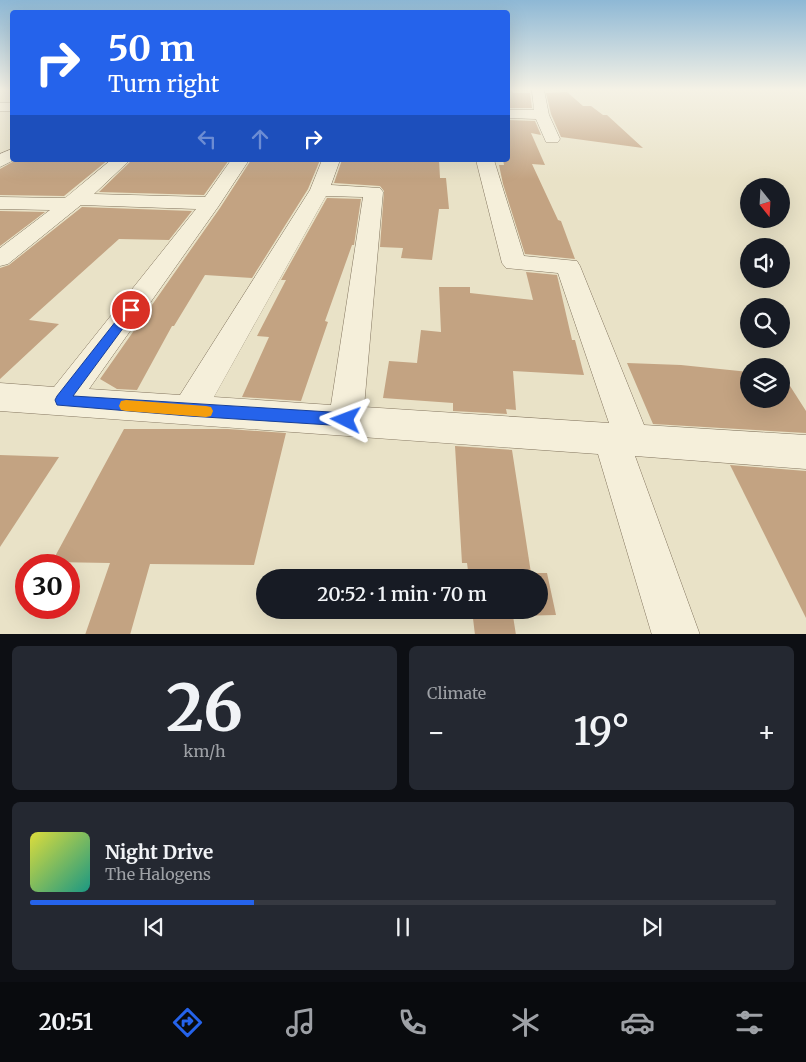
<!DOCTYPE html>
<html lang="en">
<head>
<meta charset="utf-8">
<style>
	:root { --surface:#171b24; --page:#242831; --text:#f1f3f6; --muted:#9ea1a6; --line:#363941; --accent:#2563eb }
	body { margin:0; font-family:Merriweather,serif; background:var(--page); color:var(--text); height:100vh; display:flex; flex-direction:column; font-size:19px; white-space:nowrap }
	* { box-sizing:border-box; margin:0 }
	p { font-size:16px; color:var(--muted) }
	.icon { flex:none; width:28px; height:28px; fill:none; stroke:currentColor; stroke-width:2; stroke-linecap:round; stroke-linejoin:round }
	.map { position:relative; height:634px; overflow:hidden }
	.side { display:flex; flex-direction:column; gap:12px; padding:12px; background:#0d0f14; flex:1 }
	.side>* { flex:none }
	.banner { position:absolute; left:10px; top:10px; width:500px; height:152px; border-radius:5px; box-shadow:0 5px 20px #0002; background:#2563eb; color:#fff; overflow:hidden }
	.needle { width:32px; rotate:162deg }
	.controls { position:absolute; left:740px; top:178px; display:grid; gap:10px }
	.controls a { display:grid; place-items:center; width:50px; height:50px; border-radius:50%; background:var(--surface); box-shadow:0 5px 20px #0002; font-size:25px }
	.speed { position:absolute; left:15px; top:554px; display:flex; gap:10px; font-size:25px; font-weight:700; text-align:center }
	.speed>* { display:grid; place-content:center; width:65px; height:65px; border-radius:50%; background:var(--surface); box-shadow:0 5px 20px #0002; line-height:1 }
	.speed .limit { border:8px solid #d22; background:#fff; color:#111 }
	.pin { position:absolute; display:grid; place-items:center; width:42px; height:42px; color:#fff; margin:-21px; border:2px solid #fff; border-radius:50%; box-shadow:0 1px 5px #0007 }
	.me { position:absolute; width:55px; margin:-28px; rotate:273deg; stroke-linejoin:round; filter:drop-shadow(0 0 4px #0008) }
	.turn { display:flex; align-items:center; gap:18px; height:105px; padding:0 15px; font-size:22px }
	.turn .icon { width:65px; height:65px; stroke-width:2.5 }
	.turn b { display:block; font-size:35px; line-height:42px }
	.lanes { display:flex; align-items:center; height:48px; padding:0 15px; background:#0003; justify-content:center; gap:25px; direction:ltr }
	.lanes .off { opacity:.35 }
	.big { font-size:38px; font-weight:600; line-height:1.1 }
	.side .widget { flex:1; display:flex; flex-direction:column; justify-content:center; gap:8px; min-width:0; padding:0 18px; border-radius:8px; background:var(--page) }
	.side .dial { align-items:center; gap:0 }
	.dial b { font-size:65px; line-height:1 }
	.song { display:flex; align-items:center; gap:15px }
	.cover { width:60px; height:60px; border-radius:8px; background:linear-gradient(135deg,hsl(60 70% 55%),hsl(170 70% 35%)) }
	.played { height:5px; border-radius:2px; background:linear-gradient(90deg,var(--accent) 30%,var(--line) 30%) }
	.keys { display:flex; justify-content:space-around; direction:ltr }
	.heat { display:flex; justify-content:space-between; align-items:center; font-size:28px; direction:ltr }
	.side .tiles { flex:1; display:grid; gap:12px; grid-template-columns:1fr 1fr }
	.widget:last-child { grid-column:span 2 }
	.trip { position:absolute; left:256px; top:569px; width:292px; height:50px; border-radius:25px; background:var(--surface); box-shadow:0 5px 20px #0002; font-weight:600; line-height:50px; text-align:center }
	.tabs { display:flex; height:80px; justify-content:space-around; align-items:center; background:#090b0e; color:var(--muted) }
	.tabs .icon { width:35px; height:35px }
	.tabs .current { color:var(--accent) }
	.tabs b { font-size:22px; color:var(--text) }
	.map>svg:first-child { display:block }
	.building { fill:#c3a382 }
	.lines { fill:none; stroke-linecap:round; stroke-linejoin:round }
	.minor-casing { stroke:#83755f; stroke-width:1 }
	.minor { fill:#f5efda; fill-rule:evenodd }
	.route { fill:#2563eb; stroke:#184099 }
	.slow { fill:#f59e0b }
</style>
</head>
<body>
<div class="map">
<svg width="806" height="635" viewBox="0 0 806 635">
	<rect width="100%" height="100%" fill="#e9e2c7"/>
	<!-- building -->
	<g class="building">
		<polygon points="508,90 512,90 513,93 530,93 532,108 508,108"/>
		<polygon points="567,92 583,106 591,106 603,115 607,115 643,148 561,137 551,114 546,93"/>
		<polygon points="508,120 535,121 541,135 531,133 545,165 532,164 558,220 561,221 575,259 525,254 503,184 499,165 504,165 503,160 508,160"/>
		<polygon points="16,160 108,160 64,196 0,195 0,169"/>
		<polygon points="132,160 229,160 204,195 99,192"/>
		<polygon points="251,160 320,160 308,189 252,278 205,275 174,326 172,326 137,390 117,389 100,379 220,208"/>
		<polygon points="342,160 439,160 440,178 446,178 449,209 439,209 432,260 401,258 403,248 380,247 384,191 380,186 334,183"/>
		<polygon points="327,198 361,199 354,245 352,245 325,321 328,322 301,401 242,397 269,337 257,336 286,280 281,280"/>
		<polygon points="82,207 192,211 169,240 119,239 29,320 59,324 0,379 0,268 9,265"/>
		<polygon points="0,211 45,212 0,246"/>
		<polygon points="526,272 557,275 572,340 575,340 584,375 513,371 516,410 506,409 507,414 453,411 453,403 383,398 389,361 417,363 421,330 441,332 439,287 470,287 470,293 533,300"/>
		<polygon points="627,363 681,365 749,372 749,399 781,399 781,375 783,375 806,411 806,433 653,424"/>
		<polygon points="124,429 228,429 286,433 254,565 150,564 130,635 85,635 110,563 52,562"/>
		<polygon points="455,446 512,450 531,573 547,573 556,615 513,616 516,635 475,635 472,610 540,610 540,578 469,578 467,563 462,563"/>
		<polygon points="0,455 59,457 0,547"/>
		<polygon points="730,465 806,471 806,618"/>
	</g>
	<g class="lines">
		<!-- minor casing -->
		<g class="minor-casing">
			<g id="minor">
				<polygon points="532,90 544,90 549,115 560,139 558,142 546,142 536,119 508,118 508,110 534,110"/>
				<rect x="0" y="103" width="12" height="8"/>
				<polygon points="12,149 12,160 14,160 0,167 0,154"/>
				<path d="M111,160H130L94,194L205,197L231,160H249L218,207L89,389L180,395L310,190L322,160H340L331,185L380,188L383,192L364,407L609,423L558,273L506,268L502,263L476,160H494L524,256L577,261L580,266L644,425L806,435V469L635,456L700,635H652L598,454L0,411V383L54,387L196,209L81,205L8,264L0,266V248L50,210L0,209V197L65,198ZM326,196L363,197L331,405L214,397Z"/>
			</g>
		</g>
		<!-- minor -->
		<use href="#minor" class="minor"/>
	</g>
	<!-- sky -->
	<linearGradient id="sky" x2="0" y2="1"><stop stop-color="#8eb8d5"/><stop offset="0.5" stop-color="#f5f2e6"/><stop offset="1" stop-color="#f5f2e6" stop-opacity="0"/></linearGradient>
	<rect width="806" height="179" fill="url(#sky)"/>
	<!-- route -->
	<polygon class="route" points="131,306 136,310 135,312 73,396 346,413 351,415 353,420 351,424 346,426 189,416 57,405 55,400 57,396 127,307"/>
	<!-- slow -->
	<polygon class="slow" points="126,400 206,406 211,407 213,411 211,416 206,417 126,411 121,410 119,406 121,401"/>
</svg>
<div class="controls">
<a><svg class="needle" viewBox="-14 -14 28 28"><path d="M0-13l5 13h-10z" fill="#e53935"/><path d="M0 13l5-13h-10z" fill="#9ea1a6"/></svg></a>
<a><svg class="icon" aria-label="sound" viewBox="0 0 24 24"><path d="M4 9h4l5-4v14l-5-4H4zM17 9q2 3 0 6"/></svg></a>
<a><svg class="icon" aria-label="search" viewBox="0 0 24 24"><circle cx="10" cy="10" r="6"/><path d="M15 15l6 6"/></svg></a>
<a><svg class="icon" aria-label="layers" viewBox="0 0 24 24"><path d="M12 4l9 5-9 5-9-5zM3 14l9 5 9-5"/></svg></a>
</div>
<div class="speed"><div class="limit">30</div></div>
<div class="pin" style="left:131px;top:310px;background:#d93025"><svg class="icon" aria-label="arrive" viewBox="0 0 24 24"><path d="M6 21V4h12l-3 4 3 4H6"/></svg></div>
<svg class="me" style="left:346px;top:420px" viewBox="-20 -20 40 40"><path d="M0-17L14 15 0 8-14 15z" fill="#2563eb" stroke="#fff" stroke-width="4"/></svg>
<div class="trip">20:52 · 1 min · 70 m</div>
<div class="banner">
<div class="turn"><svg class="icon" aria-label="right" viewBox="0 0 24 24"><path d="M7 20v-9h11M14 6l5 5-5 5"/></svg><div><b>50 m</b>Turn right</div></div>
<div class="lanes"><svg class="icon off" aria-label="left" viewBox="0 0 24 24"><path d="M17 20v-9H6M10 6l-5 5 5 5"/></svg><svg class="icon off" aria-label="ahead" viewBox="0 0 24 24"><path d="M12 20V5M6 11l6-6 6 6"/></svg><svg class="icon" aria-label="right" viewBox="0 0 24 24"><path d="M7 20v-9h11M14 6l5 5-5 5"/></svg></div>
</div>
</div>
<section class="side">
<div class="tiles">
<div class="widget dial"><b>26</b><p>km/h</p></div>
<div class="widget"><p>Climate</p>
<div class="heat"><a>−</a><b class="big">19°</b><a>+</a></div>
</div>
<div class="widget">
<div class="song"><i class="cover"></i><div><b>Night Drive</b><p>The Halogens</p></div></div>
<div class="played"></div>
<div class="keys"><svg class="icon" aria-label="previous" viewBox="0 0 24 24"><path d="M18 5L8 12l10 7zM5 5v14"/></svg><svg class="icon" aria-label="pause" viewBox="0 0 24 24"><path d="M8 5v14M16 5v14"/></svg><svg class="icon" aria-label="next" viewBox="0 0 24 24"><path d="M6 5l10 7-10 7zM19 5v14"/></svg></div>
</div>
</div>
</section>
<nav class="tabs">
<b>20:51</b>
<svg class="icon current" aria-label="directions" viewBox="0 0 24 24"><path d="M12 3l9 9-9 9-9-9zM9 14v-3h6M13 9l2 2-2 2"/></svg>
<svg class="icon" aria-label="music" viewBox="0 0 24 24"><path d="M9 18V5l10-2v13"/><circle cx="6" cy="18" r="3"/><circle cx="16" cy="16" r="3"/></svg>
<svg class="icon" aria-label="phone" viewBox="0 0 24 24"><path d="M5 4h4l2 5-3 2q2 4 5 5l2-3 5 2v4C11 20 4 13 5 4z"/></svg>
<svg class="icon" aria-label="climate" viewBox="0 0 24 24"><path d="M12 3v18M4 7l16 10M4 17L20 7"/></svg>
<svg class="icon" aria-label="car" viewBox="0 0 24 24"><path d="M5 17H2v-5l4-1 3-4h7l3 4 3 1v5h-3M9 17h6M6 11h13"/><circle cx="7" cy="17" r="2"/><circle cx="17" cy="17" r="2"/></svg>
<svg class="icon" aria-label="filters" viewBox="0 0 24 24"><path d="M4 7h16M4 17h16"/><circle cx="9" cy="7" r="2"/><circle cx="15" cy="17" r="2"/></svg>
</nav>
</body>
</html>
